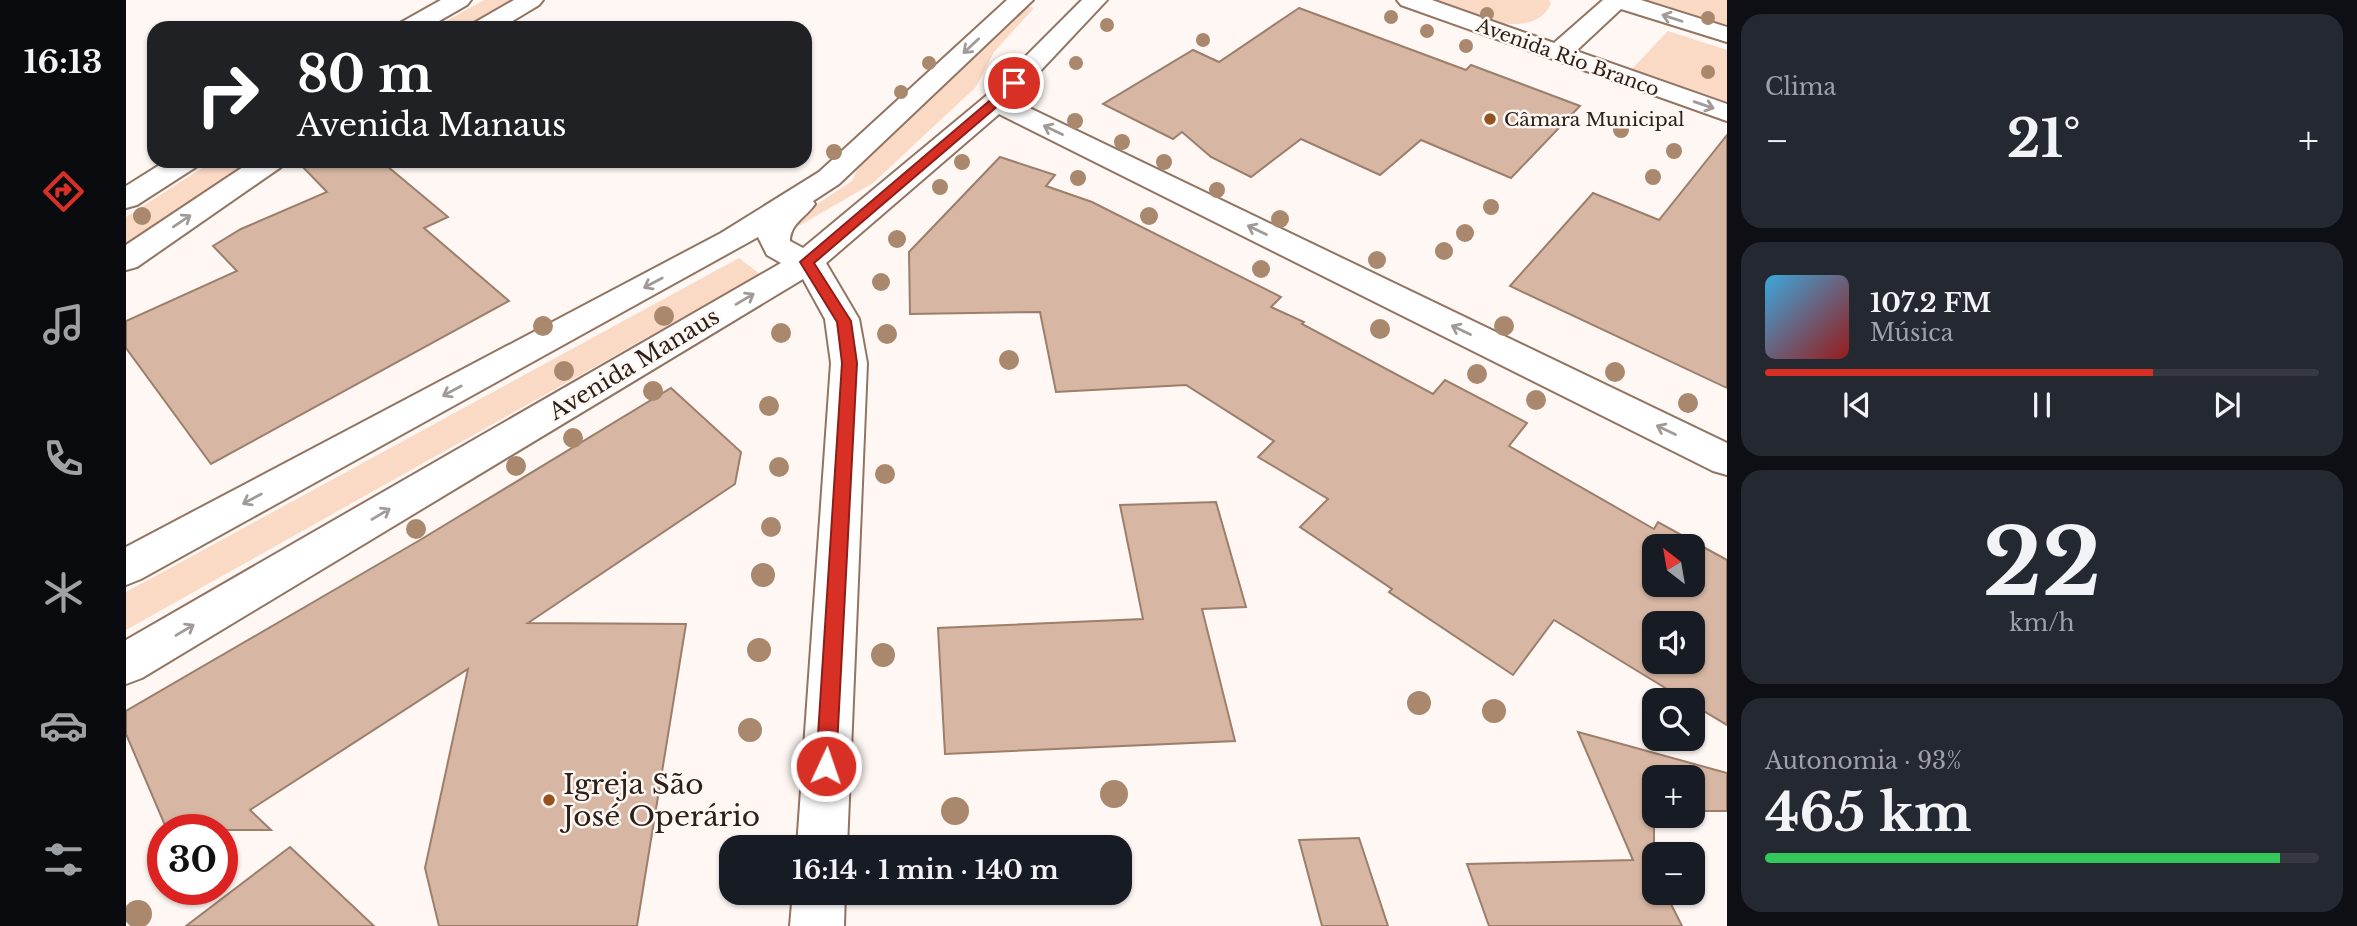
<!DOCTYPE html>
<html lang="pt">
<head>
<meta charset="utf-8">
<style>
	:root { --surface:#171b24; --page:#242831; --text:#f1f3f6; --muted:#9ea1a6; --line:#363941; --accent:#d93025 }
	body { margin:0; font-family:"Libre Baskerville",serif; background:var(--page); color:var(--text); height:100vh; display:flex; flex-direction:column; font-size:26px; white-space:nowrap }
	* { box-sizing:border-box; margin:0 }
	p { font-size:23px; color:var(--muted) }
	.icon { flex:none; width:38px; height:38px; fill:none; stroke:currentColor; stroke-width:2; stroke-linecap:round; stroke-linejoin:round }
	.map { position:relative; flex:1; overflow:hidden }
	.panel { display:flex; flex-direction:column; gap:14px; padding:14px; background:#0d0f14; width:630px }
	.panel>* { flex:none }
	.banner { position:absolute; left:21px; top:21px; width:665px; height:147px; border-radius:21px; box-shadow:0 2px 5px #0004; background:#202124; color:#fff; overflow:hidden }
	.needle { width:46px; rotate:329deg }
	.buttons { position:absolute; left:1516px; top:534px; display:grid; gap:14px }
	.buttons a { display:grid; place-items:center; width:63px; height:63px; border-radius:14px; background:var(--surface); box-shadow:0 2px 5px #0004; font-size:35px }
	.speed { position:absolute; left:21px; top:814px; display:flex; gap:14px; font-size:35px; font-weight:700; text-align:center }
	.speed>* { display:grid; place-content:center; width:91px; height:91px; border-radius:50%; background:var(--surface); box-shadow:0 2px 5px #0004; line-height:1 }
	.speed .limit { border:10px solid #d22; background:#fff; color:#111 }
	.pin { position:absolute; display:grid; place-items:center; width:60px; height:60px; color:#fff; margin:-30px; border:4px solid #fff; border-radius:50%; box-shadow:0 2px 7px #0007 }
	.me { position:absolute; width:77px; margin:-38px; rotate:3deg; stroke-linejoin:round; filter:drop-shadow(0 0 5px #0008) }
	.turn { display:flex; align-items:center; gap:24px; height:147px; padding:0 35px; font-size:32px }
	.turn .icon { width:91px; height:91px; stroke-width:2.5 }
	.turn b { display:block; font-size:49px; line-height:60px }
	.big { font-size:52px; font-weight:800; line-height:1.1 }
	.panel .widget { flex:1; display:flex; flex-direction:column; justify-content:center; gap:10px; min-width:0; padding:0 24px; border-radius:21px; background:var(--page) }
	.panel .dial { align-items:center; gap:0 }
	.dial b { font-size:91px; line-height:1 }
	.song { display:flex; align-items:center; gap:21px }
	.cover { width:84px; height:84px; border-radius:10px; background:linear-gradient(135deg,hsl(200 70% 55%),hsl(0 70% 35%)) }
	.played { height:7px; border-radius:4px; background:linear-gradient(90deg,var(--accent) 70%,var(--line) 70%) }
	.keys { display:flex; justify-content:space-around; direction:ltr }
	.heat { display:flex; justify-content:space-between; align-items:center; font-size:38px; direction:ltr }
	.charge { height:10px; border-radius:5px; background:linear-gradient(90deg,#34c759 93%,var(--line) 0) }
	.trip { position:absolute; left:593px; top:835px; width:413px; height:70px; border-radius:21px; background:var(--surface); box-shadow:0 2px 5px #0004; font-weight:800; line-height:70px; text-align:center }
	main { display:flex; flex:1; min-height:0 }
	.menu { display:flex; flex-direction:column; width:126px; justify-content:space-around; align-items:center; background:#090b0e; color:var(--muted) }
	.menu .icon { width:49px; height:49px }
	.menu .active { color:var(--accent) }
	.menu b { font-size:32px; color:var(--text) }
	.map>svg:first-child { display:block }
	.green { fill:#fad9c5 }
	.building { fill:#d7b7a3; stroke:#9c7e6b; stroke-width:2; fill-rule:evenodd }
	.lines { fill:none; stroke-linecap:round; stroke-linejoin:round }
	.minor-casing { stroke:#927462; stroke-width:4 }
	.minor { fill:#fff; fill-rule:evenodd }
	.tree { fill:#a9886d }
	.oneway { stroke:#a09b98 }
	.route { fill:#d93025; stroke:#8d1f18; stroke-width:2 }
	.poi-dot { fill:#955221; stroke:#fef7f3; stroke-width:2.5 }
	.labels { text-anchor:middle; stroke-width:5; stroke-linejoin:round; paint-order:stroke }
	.far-street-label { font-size:19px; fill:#2c2019; stroke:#fef7f3 }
	.far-poi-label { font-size:19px; fill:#2c2019; stroke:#fef7f3; text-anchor:start }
	.street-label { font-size:23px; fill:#2c2019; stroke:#fef7f3 }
	.near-poi-label { font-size:28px; fill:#2c2019; stroke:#fef7f3; text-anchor:start }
</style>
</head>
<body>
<main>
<nav class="menu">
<b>16:13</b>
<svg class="icon active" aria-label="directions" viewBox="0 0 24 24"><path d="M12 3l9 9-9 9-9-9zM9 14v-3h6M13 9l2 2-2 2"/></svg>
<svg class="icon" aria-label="music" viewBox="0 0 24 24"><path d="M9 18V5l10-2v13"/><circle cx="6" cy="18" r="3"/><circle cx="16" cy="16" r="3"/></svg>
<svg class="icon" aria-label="phone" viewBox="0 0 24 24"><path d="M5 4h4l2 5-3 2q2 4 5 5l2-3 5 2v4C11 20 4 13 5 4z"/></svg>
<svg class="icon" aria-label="climate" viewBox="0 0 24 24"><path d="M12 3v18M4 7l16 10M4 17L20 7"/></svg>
<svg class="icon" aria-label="car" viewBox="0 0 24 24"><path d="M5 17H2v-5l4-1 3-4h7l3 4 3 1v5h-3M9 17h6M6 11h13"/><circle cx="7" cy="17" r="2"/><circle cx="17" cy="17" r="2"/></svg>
<svg class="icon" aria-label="filters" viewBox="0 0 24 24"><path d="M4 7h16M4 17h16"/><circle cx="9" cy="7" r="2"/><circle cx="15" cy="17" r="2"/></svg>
</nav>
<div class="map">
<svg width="1601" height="926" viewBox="0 0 1601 926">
	<rect width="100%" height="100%" fill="#fef7f3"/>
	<!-- green -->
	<g class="green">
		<polygon points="358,0 390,0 341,28 308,28"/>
		<path d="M1296,0H1423L1425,3C1408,47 1326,10 1296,0Z"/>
		<polygon points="1509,0 1601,0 1601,29"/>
		<polygon points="901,6 908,8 868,52 850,87 747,183 673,226 673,216 726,181 732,168"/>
		<polygon points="1542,31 1601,50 1601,104 1504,71"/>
		<polygon points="87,161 122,161 0,243 0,217"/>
		<polygon points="613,258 634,274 0,630 0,592"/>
	</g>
	<!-- building -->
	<g class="building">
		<polygon points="1173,8 1340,70 1345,65 1454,106 1385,178 1295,140 1254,175 1175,139 1125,177 1085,157 1056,132 1047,139 977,104 1067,50 1093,62"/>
		<polygon points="1601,135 1601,388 1384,286 1467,193 1533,220"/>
		<path d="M874,157L929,175L920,186L966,202L1155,297L1145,307L1178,322L1176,324L1307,394L1319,380L1401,423L1383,446L1528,529L1532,522L1601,560V725L1566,704V700H1559L1428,620L1387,675L1263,592L1266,589L1174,527L1202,499L1132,457L1148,441L1060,385L930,392L914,312L784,314L783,252ZM1528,546H1566V584H1528ZM1528,623H1566V662H1528Z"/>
		<polygon points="171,161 255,161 322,217 298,228 383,301 85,464 0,348 0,321 111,271 87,246 115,229 201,192"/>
		<polygon points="545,388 615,452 609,484 402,623 560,624 511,926 313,926 299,868 342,669 124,810 145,830 41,830 0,734 0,711 294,540"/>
		<polygon points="1090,502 1120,607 1076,609 1109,741 819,754 812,628 1017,619 994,505"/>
		<polygon points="1452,732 1601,773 1601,811 1566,811 1566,777 1528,777 1528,892 1539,892 1556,926 1363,926 1341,864 1507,860"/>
		<polygon points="1233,838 1262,926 1196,926 1173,840"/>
		<polygon points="164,847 248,926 60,926"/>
	</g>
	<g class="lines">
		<!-- minor casing -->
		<g class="minor-casing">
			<g id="minor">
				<polygon points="315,0 345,0 341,5 301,28 271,28 274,23"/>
				<polygon points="388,0 417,0 413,5 375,28 345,28 348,23"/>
				<path d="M881,0H907L713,184L687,201L689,204C680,217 664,224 664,241L677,248L860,96L956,0H981L887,100L1601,443V475L1587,471L873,114L700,263L733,319L741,363L721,847H671L705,363L699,319L677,279L16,678L0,684V640L655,263L641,255L632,237L15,579L0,585V547L595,233L693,172Z"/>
				<polygon points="1271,0 1306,0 1428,43 1477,0 1515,0 1601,27 1601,42 1495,9 1450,51 1601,104 1601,121 1275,5"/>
				<polygon points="40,161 74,161 70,167 11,205 0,208 0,186"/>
				<polygon points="126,161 159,161 155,167 11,267 0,270 0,245"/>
				<polygon points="667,892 719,892 718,926 664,926"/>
			</g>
		</g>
		<!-- minor -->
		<use href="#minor" class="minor"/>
	</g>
	<!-- trees -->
	<g class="tree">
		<circle cx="1361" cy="14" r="7"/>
		<circle cx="1265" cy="17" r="7"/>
		<circle cx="1582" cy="18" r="7"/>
		<circle cx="981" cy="25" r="7"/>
		<circle cx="1301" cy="31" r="7"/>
		<circle cx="1077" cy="40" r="7"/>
		<circle cx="1340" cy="46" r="7"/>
		<circle cx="803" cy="63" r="7"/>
		<circle cx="950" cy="63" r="7"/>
		<circle cx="1582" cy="72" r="7"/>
		<circle cx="775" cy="92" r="7"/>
		<circle cx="949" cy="121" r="8"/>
		<circle cx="1495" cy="130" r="8"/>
		<circle cx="996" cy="142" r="8"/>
		<circle cx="1548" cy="151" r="8"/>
		<circle cx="708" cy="152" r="8"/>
		<circle cx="836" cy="162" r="8"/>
		<circle cx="1038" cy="162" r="8"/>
		<circle cx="1527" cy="177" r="8"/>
		<circle cx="952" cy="178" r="8"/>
		<circle cx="814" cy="187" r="8"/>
		<circle cx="1091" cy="190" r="8"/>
		<circle cx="1365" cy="207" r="8"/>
		<circle cx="16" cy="216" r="9"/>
		<circle cx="1023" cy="216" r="9"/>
		<circle cx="1154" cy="219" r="9"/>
		<circle cx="1339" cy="233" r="9"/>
		<circle cx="771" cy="239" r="9"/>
		<circle cx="1318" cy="251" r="9"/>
		<circle cx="1251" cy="260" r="9"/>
		<circle cx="1135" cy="269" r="9"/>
		<circle cx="755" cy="282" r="9"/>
		<circle cx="538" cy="316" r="10"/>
		<circle cx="417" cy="326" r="10"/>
		<circle cx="1378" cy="326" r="10"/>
		<circle cx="1254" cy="329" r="10"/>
		<circle cx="655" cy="333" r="10"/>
		<circle cx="761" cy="334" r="10"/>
		<circle cx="883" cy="360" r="10"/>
		<circle cx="438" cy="371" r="10"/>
		<circle cx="1489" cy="372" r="10"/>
		<circle cx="1351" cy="374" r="10"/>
		<circle cx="527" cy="391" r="10"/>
		<circle cx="1410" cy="400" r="10"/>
		<circle cx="1562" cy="403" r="10"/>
		<circle cx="643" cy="406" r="10"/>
		<circle cx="447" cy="438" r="10"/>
		<circle cx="390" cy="466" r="10"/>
		<circle cx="653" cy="467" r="10"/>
		<circle cx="759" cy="474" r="10"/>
		<circle cx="645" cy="527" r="10"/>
		<circle cx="290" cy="529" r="10"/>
		<circle cx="637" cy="575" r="12"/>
		<circle cx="633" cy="650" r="12"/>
		<circle cx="757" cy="655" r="12"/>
		<circle cx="1293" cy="703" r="12"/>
		<circle cx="1368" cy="711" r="12"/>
		<circle cx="624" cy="730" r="12"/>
		<circle cx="988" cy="794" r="14"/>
		<circle cx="829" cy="811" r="14"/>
		<circle cx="12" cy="914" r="14"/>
	</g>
	<!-- one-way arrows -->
	<defs><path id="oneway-shaft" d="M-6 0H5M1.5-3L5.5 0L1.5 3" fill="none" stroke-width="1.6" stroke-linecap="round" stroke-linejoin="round" transform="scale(1.75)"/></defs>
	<g class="oneway">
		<use href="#oneway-shaft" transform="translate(1546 18) rotate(-162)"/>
		<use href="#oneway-shaft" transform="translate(845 46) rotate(137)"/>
		<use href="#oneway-shaft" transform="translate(1578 105) rotate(19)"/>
		<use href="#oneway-shaft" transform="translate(927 130) rotate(-154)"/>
		<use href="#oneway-shaft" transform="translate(56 221) rotate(-34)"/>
		<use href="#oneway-shaft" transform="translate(1131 230) rotate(-154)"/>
		<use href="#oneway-shaft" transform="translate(527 283) rotate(152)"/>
		<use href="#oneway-shaft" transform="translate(619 299) rotate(-31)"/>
		<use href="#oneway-shaft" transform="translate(1335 330) rotate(-154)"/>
		<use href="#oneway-shaft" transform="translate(326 391) rotate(152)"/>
		<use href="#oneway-shaft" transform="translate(1540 430) rotate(-154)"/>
		<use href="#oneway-shaft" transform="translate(126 499) rotate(152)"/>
		<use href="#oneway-shaft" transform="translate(255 514) rotate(-31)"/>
		<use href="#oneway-shaft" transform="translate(59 630) rotate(-31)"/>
	</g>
	<!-- route -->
	<polygon class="route" points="888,80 894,83 874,104 688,263 725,321 731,363 710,766 707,773 700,776 693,773 690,766 716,363 711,322 674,262"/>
	<!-- markers -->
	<g class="poi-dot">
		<circle cx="1364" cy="119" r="7"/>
		<circle cx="423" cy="800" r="7"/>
	</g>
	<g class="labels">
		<!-- far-street labels -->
		<g class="far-street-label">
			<text transform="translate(1442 57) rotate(20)" y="7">Avenida Rio Branco</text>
		</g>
		<!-- far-poi labels -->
		<g class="far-poi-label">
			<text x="1378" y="126">Câmara Municipal</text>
		</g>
		<!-- street labels -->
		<g class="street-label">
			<text transform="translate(508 364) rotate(-31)" y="8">Avenida Manaus</text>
		</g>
		<!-- near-poi labels -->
		<g class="near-poi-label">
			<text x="437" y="794">Igreja São<tspan x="437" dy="32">José Operário</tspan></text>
		</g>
	</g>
</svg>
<div class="buttons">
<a><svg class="needle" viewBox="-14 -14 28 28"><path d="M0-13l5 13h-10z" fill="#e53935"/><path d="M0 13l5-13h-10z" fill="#9ea1a6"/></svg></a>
<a><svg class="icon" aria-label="sound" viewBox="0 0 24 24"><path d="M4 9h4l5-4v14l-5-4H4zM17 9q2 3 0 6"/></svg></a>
<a><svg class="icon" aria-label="search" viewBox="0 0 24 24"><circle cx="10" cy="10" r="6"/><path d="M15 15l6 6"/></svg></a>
<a>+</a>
<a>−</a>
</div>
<div class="speed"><div class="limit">30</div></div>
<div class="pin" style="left:888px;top:83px;background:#d93025"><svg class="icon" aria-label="arrive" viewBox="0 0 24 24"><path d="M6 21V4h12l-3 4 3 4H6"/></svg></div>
<svg class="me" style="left:700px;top:766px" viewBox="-20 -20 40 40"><circle r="17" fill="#d93025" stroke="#fff" stroke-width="3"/><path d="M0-11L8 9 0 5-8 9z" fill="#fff"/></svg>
<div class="trip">16:14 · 1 min · 140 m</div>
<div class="banner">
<div class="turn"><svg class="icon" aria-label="right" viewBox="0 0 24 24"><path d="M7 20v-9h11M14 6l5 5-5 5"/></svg><div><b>80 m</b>Avenida Manaus</div></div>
</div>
</div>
<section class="panel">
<div class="widget"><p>Clima</p>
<div class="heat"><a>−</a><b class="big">21°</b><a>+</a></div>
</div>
<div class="widget">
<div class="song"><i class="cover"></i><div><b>107.2 FM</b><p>Música</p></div></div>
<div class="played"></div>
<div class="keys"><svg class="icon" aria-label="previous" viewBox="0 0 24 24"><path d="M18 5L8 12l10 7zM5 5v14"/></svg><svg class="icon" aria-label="pause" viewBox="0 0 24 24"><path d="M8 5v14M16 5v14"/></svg><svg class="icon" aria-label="next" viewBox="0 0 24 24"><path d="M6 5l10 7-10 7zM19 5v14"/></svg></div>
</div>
<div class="widget dial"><b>22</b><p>km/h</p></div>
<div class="widget"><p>Autonomia · 93%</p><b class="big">465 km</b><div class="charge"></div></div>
</section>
</main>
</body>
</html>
